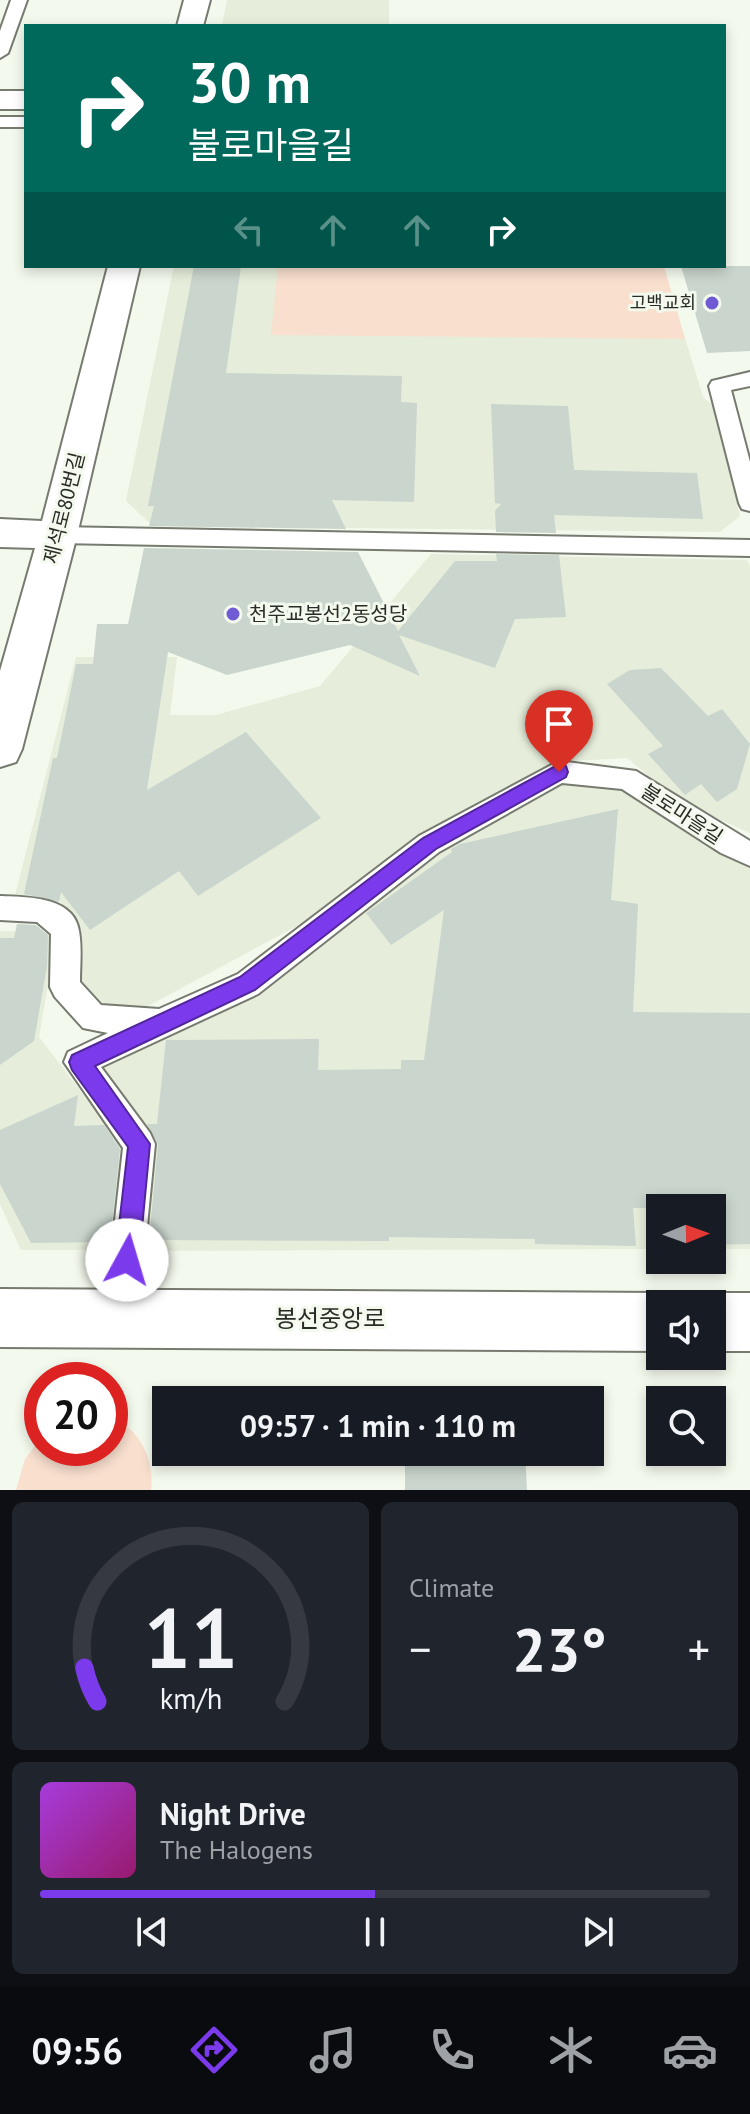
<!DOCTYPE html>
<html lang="en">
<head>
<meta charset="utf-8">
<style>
	:root { --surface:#171b24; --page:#20242c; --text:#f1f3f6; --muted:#9ea1a6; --line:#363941; --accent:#7c3aed }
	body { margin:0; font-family:"PT Sans","Noto Sans KR",sans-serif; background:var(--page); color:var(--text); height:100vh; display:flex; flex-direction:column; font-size:30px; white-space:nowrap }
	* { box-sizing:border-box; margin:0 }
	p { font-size:26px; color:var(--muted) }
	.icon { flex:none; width:44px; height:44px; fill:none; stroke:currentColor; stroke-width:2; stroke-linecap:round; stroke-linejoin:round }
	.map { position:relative; height:1490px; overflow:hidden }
	.side { display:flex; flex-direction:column; gap:12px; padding:12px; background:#0d0f14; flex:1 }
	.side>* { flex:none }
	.hud { position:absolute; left:24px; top:24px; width:702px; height:244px; border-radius:0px; box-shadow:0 4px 12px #0003; background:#00695c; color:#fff; overflow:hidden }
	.needle { width:52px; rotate:89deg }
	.fabs { position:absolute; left:646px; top:1194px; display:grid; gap:16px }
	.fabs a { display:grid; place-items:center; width:80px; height:80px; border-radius:0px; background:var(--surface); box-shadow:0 4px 12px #0003; font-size:40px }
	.speed { position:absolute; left:24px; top:1362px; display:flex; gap:16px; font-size:40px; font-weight:700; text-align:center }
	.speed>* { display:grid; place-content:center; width:104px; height:104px; border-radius:50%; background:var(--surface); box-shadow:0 4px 12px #0003; line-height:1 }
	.speed .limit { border:12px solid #d22; background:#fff; color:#111 }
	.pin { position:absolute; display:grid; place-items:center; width:68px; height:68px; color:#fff; margin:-82px -34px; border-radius:50% 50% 50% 0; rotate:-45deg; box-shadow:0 0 8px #0007 }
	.pin .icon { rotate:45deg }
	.me { position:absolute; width:88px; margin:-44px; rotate:6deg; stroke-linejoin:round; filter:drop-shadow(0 0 6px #0008) }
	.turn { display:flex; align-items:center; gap:28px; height:168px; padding:0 32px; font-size:36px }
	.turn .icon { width:104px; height:104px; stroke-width:2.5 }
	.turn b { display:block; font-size:56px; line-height:68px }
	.lanes { display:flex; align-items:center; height:76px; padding:0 32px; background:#0003; justify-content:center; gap:40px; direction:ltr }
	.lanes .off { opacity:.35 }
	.big { font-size:60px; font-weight:600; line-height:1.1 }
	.side .widget { flex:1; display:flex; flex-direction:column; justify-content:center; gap:12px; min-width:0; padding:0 28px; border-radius:12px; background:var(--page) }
	.side .dial { align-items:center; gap:0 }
	.dial svg { height:208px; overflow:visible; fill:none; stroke:var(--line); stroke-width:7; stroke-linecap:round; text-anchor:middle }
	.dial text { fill:var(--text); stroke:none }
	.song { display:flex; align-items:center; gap:24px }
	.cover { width:96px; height:96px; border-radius:12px; background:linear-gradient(135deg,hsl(280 70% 55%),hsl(320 70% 35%)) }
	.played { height:8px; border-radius:4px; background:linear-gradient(90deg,var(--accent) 50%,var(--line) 50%) }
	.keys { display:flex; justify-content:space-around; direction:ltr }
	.heat { display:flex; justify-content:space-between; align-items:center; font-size:44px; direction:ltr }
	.side .tiles { flex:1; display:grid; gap:12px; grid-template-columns:1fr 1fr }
	.widget:last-child { grid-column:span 2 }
	.trip { position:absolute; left:152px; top:1386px; width:452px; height:80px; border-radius:0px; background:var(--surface); box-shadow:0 4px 12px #0003; font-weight:600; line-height:80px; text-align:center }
	.tabs { display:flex; height:128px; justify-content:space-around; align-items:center; background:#090b0e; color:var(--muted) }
	.tabs .icon { width:56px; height:56px }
	.tabs .active { color:var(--accent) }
	.tabs b { font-size:36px; color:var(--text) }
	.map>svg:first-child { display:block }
	.built { fill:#e6edda }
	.green { fill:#f8dfce }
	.building { fill:#c9d5cd }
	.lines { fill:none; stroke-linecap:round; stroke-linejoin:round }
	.lane-casing { stroke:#767a6f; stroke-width:4 }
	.street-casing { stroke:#767a6f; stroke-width:4 }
	.lane { fill:#fff; fill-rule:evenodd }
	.street { fill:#fff; fill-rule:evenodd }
	.route { fill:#7c3aed; stroke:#51269a; stroke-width:2 }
	.poi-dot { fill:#705bd5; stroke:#f4f9ed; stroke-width:3 }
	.labels { text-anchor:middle; stroke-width:6; stroke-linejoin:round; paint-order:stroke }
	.far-poi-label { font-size:18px; fill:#292b26; stroke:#f4f9ed; text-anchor:end }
	.street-label { font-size:20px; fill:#292b26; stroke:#f4f9ed }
	.poi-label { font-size:20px; fill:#292b26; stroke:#f4f9ed; text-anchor:start }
	.near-street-label { font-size:24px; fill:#292b26; stroke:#f4f9ed }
</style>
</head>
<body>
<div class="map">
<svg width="750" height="1490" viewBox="0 0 750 1490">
	<rect width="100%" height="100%" fill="#f4f9ed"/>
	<!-- built -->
	<g class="built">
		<polygon points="227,0 389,0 389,26 222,26"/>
		<polygon points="174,266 663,266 703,397 715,407 740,516 720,532 153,526 126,501"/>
		<polygon points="431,554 747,560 750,566 750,833 682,803 627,758 554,762 405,846 325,911 135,1013 95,1003 73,975 79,933 57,896 15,895 76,657 177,657 170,715 216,715 320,686"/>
		<polygon points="561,780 615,785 750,869 750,1249 712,1249 712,1208 660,1208 660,1249 139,1251 148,1144 96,1070 335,931 420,860"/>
		<polygon points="0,931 57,933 39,1037 124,1147 113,1250 21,1250 0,1204"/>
	</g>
	<!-- green -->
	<g class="green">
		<polygon points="278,266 664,266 685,339 271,335"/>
		<path d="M110,1418C140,1427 155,1461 151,1490H16L25,1459L42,1437V1448H110Z"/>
	</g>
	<!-- building -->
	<g class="building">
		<polygon points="194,266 241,266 226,373 402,376 401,402 417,403 414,502 332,500 346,529 149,526 154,506 148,506"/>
		<polygon points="681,266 750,266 750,351 707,353"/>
		<polygon points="491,404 568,406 574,470 697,473 703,519 554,515 556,533 496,532 495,511 501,504 495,503"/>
		<polygon points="144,548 358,552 398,631 455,561 497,561 496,554 559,555 566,617 515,619 495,668 399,635 420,676 350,645 227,675 168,652 147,790 246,732 321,818 198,896 179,871 90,930 61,892 59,902 24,894 53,758 57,758 76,664 93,664 97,624 128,624"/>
		<polygon points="661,668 708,716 722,709 750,744 737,789 717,802 701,784 685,795 648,754 663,746 607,684 630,670"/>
		<polygon points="618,809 611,900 638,904 633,1012 750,1013 750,1244 712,1245 712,1208 633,1208 636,1246 535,1244 535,1239 389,1237 389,1241 149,1240 158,1144 147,1124 157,1124 166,1040 319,1039 318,1070 401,1069 401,1060 424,1060 444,910 391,945 366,913 452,852 451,849 460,844"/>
		<polygon points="17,924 36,925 48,935 47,966 34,1041 0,1065 0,938 14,938"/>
		<polygon points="78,1095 74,1126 104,1125 120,1149 110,1242 31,1243 0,1184 0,1130"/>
		<polygon points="404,1394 522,1396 522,1400 404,1400"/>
		<polygon points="405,1452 525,1452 527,1490 405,1490"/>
	</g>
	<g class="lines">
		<!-- lane casing -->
		<g class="lane-casing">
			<g id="lane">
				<polygon points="11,0 27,0 8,53 0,58 0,31"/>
				<rect x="0" y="117" width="26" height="10"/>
				<polygon points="750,372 750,386 731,390 750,462 750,511 742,509 739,503 709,386 712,381"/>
				<polygon points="58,527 750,540 750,556 58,543 50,541 46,535 50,529"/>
				<path d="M559,761L636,771L750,841V866L721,853L622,789L562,783L439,852L258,994L101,1067L150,1133L155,1144L138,1319L133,1331L121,1336L109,1331L104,1319L123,1148L64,1062L68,1052L108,1033L83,1028L55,997L50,987L51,934L37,922L0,920V896C26,897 74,896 79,931C82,947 80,966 80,982L101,1005L159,1009L238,974L419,836Z"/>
			</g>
		</g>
		<!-- street casing -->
		<g class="street-casing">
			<g id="street">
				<polygon points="184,0 210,0 203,26 177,26"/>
				<rect x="0" y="91" width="26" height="18"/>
				<polygon points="108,266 140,266 77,535 22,749 16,762 0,767 0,671 35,548 0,547 0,519 42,521"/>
				<polygon points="0,1289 660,1293 681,1304 660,1304 660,1351 0,1347"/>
				<polygon points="712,1293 750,1293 750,1351 712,1351 712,1304 691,1304"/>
			</g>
		</g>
		<!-- lane -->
		<use href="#lane" class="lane"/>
		<!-- street -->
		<use href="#street" class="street"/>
	</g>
	<!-- route -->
	<polygon class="route" points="559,764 566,766 568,772 566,777 436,849 255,990 95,1066 150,1144 139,1260 135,1269 127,1272 119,1269 115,1260 128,1147 72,1070 69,1062 72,1055 240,977 423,838"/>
	<!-- markers -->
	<g class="poi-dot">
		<circle cx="712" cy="303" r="8"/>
		<circle cx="233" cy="614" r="8"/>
	</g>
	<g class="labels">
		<!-- far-poi labels -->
		<g class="far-poi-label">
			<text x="696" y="309">고백교회</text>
		</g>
		<!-- street labels -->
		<g class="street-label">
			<text transform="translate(64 508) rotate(-76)" y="7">제석로80번길</text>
			<text transform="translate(682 814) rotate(33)" y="7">불로마을길</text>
		</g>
		<!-- poi labels -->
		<g class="poi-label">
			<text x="249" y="621">천주교봉선2동성당</text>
		</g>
		<!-- near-street labels -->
		<g class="near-street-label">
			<text x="330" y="1327">봉선중앙로</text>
		</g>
	</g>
</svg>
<div class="fabs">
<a><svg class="needle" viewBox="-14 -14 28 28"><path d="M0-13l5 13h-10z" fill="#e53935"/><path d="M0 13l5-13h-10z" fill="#9ea1a6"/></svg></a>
<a><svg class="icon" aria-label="sound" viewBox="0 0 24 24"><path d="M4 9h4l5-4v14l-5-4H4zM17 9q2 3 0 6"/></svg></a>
<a><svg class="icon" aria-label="search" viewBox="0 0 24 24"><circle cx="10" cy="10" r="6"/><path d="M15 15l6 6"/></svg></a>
</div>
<div class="speed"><div class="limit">20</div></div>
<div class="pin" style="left:559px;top:772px;background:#d93025"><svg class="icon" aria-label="arrive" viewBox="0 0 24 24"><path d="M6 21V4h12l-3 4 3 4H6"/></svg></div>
<svg class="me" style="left:127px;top:1260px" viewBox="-20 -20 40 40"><circle r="19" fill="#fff"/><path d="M0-13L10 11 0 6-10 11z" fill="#7c3aed"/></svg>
<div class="trip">09:57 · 1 min · 110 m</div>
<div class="hud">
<div class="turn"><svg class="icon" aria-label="right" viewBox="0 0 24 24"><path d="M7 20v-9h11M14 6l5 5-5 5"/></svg><div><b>30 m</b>불로마을길</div></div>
<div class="lanes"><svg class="icon off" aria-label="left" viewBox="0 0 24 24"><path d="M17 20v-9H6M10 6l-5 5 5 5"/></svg><svg class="icon off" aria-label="ahead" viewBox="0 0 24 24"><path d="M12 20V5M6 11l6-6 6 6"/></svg><svg class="icon off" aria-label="ahead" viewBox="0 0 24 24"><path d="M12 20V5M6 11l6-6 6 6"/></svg><svg class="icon" aria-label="right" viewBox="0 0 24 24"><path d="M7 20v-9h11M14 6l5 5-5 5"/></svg></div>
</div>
</div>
<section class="side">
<div class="tiles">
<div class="widget dial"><svg viewBox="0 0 100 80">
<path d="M14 69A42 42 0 1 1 86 69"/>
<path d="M14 69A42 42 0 0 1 9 56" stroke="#7c3aed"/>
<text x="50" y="56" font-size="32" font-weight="700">11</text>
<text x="50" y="72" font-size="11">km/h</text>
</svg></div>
<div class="widget"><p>Climate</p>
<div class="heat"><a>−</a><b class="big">23°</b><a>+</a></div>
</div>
<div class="widget">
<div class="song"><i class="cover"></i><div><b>Night Drive</b><p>The Halogens</p></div></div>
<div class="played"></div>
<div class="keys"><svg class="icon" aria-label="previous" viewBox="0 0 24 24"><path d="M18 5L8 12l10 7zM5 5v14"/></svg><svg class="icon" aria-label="pause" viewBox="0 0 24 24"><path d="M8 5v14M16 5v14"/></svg><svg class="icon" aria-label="next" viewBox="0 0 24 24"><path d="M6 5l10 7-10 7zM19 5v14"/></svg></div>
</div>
</div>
</section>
<nav class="tabs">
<b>09:56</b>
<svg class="icon active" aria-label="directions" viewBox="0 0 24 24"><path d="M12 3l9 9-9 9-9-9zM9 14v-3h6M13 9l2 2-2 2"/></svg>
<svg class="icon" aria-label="music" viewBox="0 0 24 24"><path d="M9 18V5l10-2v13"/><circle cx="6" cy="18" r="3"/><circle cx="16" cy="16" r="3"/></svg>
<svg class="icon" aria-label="phone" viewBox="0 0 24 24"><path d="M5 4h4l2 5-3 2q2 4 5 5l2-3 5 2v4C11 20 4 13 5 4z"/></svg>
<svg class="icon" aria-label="climate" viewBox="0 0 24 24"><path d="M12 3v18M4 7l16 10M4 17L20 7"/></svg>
<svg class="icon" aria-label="car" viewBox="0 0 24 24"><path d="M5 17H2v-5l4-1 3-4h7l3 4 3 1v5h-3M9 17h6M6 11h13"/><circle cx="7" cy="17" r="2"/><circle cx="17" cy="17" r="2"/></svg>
</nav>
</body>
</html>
